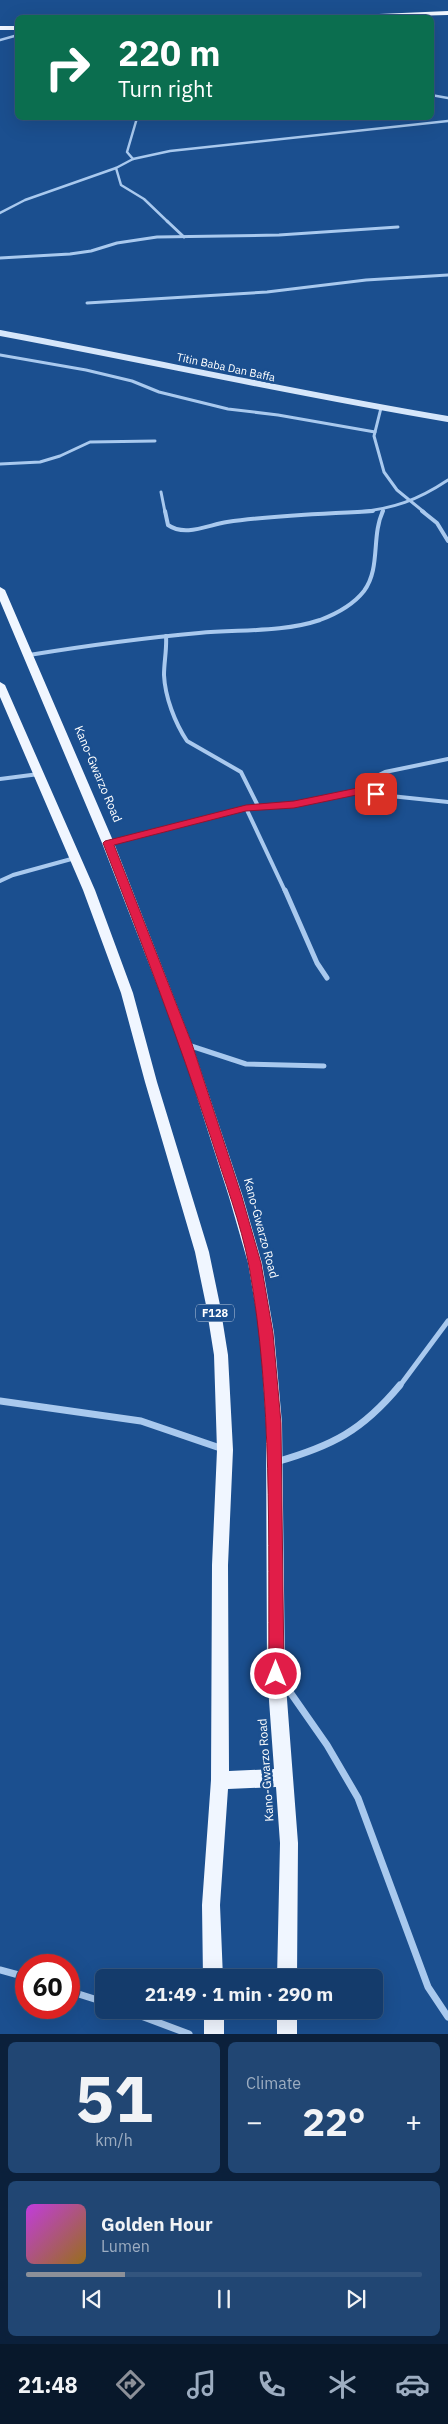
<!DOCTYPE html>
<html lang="en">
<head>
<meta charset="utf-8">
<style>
	:root { --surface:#143b6b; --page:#214673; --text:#f1f3f6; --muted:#9dadc1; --line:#33557e; --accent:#8c9099 }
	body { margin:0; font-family:"IBM Plex Sans",sans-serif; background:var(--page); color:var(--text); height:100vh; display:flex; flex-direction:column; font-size:19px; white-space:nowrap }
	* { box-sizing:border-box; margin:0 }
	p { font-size:16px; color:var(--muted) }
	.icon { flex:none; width:28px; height:28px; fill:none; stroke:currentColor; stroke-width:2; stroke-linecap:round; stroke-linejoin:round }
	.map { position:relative; height:2034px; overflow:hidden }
	.sheet { display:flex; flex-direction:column; gap:8px; padding:8px; background:#0b203b; flex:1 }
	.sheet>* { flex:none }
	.banner { position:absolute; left:15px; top:15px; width:419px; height:105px; border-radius:8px; box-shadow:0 5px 20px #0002,0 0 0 1px var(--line); background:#0b6e4f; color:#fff; overflow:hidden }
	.speed { position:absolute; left:15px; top:1954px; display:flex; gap:10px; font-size:25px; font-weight:700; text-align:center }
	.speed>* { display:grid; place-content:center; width:65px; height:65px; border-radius:50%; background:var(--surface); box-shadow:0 5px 20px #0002,0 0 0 1px var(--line); line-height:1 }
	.speed .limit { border:8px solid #d22; background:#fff; color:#111 }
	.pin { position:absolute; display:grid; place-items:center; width:42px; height:42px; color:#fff; margin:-21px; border-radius:10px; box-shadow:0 2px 8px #0006 }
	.me { position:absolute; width:55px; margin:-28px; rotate:0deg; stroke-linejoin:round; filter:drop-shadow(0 0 4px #0008) }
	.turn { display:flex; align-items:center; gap:18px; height:105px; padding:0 20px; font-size:22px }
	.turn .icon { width:65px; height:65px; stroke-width:2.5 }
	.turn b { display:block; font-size:35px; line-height:42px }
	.big { font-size:38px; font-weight:800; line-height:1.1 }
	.sheet .tile { flex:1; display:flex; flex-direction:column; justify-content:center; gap:8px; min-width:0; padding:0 18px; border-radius:8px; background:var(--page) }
	.sheet .dial { align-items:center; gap:0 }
	.dial b { font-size:65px; line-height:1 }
	.song { display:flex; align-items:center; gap:15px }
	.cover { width:60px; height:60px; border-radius:8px; background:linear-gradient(135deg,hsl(290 70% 55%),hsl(40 70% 35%)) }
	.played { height:5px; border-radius:2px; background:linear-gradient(90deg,var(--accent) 25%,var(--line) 25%) }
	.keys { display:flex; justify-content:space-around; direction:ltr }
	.heat { display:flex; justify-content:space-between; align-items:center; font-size:28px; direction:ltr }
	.sheet .tiles { flex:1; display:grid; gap:8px; grid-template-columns:1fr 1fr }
	.tile:last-child { grid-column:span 2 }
	.trip { position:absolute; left:95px; top:1969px; width:288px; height:50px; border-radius:8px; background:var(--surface); box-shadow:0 5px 20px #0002,0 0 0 1px var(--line); font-weight:800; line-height:50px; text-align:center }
	.dock { display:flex; height:80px; justify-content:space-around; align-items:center; background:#08182b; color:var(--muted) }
	.dock .icon { width:35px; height:35px }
	.dock .selected { color:var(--accent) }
	.dock b { font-size:22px; color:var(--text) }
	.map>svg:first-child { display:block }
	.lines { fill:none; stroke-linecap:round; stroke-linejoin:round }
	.street-far4 { stroke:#a9c9ee; stroke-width:2.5 }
	.street-far3 { stroke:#a9c9ee; stroke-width:3 }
	.street-far2 { stroke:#a9c9ee; stroke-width:4 }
	.street-far1 { stroke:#a9c9ee; stroke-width:5 }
	.street { stroke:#a9c9ee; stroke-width:7 }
	.secondary { stroke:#d6e6fa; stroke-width:6 }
	.primary { fill:#f0f6ff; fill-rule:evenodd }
	.route { fill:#e11d48; stroke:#92132f }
	.labels { text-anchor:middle; stroke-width:5; stroke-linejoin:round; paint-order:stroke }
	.far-street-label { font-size:11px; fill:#fff; stroke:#1b4f8f }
	.shield { fill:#1b4f8f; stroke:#bbcadd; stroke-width:1 }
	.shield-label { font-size:11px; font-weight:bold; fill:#fff }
	.street-label { font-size:12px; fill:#fff; stroke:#1b4f8f }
</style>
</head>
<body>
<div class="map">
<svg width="448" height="2034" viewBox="0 0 448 2034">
	<rect width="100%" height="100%" fill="#1b4f8f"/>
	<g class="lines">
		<!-- street-far4 -->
		<g class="street-far4">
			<polyline points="0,40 18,35"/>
			<polyline points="431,95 448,98"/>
			<polyline points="133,159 127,152 137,118"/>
			<polyline points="116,168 121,185 144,199 168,222"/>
			<polyline points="0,213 25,200 116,168 133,159 170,151 448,121"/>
		</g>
		<!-- street-far3 -->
		<g class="street-far3">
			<polyline points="167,221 184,237"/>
			<polyline points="0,258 70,254 91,251 117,243 157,237 279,235 398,227"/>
			<polyline points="87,303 267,292 366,280 448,275"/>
			<polyline points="0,355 86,370 132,381 159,392 228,409 278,415 375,432"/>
			<polyline points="381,408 374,436 384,472 397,490 424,512"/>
			<polyline points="0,464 40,462 60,456 90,442 155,441"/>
			<polyline points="161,492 165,512"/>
			<path d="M357,512C393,509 418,500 448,480"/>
			<polyline points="382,512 383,510"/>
		</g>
		<!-- street-far2 -->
		<g class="street-far2">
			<path d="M165,511L168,525C185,537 208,525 227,522C275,515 325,514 373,511"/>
			<polyline points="422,511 437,523 448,541"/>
			<path d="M166,636C167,649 164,662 164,675C165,697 175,723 187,741L241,772L258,806"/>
			<path d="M29,655C85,646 142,638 199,633C239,629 281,633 320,620C336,614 353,605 364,591C381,568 371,536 383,511"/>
			<polyline points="0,779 39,774"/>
			<polyline points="367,789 375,777 385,772 448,759"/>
			<polyline points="246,808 285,891"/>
			<polyline points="109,843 246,808 294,805 367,789 381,795 448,802"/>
			<polyline points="0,881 13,875 75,858"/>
		</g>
		<!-- street-far1 -->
		<g class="street-far1">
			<polyline points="285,890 317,963 327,978"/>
			<polyline points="188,1045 246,1064 324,1066"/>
			<polyline points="399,1387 448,1321"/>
		</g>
		<!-- street -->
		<g class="street">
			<polyline points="0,1401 141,1421 223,1449"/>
			<path d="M276,1462C332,1446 362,1431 400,1385"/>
			<polyline points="283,1682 327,1745 358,1798 428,1987 448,2017"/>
			<polyline points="0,1970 26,1977"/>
			<polyline points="69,1991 104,2002"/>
			<polyline points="125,2010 189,2034"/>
		</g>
		<!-- secondary -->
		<path class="secondary" d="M0,333C150,361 298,394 448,419"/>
		<!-- primary -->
		<g class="primary">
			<polygon points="448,11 448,15 331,18 333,16"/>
			<rect x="0" y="26" width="18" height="4"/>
			<polygon points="0,587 5,590 114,843 192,1044 243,1197 262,1263 274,1333 282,1423 285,1673 298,1843 297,1978 277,1978 280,1843 276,1787 228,1789 220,1905 223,1978 203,1978 202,1905 211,1780 212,1565 217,1450 214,1355 206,1305 195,1252 145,1082 121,993 83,890 0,697 0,682 5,685 95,890 133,993 157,1082 209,1252 220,1305 228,1355 233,1450 228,1565 229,1771 274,1769 267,1673 266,1423 260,1333 248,1263 229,1197 180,1044 102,843 0,601"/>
			<rect x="204" y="2010" width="20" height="24"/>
			<rect x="277" y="2010" width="20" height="24"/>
		</g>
	</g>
	<!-- route -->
	<path class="route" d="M367,786L380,792V796L376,797L366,793L294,808L246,811L114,845L192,1044L242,1197L261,1263L273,1333L281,1423L284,1674L282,1679L276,1681L271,1679L269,1674C268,1537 273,1400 249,1266C241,1223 224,1180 211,1138C178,1038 141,941 103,843L105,841L246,805L294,801Z"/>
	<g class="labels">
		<!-- far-street labels -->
		<g class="far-street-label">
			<text transform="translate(226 367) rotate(12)" y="4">Titin Baba Dan Baffa</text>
		</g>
		<!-- shield labels -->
		<rect class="shield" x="196" y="1304.5" width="38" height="17" rx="4"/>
		<g class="shield-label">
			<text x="215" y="1317">F128</text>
		</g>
		<!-- street labels -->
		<g class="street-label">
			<text transform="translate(98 774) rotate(67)" y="4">Kano-Gwarzo Road</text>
			<text transform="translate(261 1228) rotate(75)" y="4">Kano-Gwarzo Road</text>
			<text transform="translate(266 1770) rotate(-94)" y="4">Kano-Gwarzo Road</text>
		</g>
	</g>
</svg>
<div class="speed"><div class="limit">60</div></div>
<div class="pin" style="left:376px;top:794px;background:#d93025"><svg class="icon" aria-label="arrive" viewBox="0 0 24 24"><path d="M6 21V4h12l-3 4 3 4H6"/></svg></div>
<svg class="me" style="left:276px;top:1674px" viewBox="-20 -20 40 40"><circle r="17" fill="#e11d48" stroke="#fff" stroke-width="3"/><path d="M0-11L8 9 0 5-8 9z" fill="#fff"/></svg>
<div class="trip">21:49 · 1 min · 290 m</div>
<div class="banner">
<div class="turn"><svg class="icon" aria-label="right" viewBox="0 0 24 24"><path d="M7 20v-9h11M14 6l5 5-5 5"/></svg><div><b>220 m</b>Turn right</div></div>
</div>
</div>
<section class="sheet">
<div class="tiles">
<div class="tile dial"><b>51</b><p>km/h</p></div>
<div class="tile"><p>Climate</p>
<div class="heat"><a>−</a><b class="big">22°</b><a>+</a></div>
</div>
<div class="tile">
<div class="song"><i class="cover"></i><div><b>Golden Hour</b><p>Lumen</p></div></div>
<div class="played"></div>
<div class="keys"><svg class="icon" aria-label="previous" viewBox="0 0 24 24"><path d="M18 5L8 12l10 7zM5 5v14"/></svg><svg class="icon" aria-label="pause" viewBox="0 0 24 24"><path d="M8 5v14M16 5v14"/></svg><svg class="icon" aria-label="next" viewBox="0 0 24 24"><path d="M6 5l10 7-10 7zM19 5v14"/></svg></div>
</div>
</div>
</section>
<nav class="dock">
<b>21:48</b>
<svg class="icon selected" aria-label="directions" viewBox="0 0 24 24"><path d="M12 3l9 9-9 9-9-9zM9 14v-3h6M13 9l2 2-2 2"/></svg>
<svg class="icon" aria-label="music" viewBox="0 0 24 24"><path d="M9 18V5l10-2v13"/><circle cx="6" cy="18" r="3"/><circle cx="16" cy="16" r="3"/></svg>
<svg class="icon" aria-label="phone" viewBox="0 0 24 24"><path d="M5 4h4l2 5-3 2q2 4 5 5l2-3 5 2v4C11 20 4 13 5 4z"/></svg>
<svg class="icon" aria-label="climate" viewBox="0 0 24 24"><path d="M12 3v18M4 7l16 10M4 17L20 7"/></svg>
<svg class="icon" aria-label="car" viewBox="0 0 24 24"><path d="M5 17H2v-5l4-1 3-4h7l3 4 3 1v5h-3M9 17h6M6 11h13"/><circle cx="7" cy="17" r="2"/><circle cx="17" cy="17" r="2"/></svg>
</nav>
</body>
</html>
